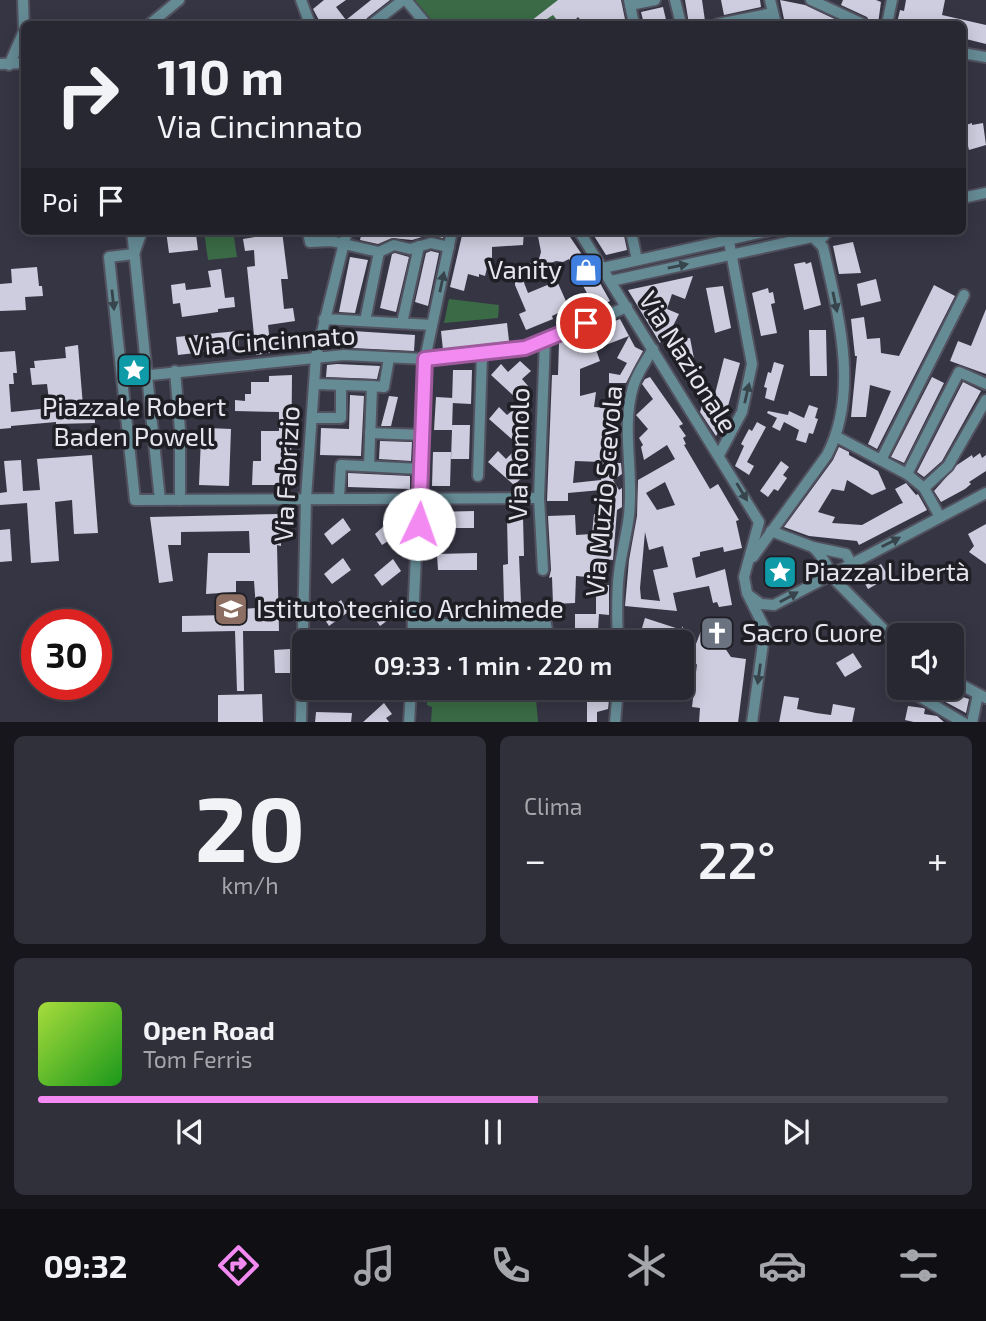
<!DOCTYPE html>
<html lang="it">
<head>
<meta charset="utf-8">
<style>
	:root { --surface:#282833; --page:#30303b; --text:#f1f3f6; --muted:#a5a6ac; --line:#44444e; --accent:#f38af2 }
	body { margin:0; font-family:"Exo 2",sans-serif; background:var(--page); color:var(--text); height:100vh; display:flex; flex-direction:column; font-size:26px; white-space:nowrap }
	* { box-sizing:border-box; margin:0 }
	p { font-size:23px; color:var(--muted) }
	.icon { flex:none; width:38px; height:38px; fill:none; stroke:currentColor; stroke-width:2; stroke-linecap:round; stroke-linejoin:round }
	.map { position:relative; height:722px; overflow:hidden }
	.side { display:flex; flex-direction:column; gap:14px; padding:14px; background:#16161c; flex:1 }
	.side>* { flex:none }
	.top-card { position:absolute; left:21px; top:21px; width:945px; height:214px; border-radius:10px; box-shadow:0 4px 18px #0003,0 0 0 2px var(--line); background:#282833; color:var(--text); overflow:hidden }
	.tools { position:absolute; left:887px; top:623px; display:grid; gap:14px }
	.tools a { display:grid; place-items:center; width:77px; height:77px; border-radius:10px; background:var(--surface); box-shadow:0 4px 18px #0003,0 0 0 2px var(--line); font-size:35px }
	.speed { position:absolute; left:21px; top:609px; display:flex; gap:14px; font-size:35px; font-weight:700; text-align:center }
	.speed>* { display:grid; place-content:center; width:91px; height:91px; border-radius:50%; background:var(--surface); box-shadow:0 4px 18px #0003,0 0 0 2px var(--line); line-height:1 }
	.speed .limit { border:10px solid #d22; background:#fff; color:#111 }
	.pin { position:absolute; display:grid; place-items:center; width:60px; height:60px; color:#fff; margin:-30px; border:4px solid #fff; border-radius:50%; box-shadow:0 2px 7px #0007 }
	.me { position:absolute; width:77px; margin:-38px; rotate:3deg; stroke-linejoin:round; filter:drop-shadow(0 0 5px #0008) }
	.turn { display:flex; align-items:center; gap:24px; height:147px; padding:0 21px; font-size:32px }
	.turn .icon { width:91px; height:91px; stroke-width:2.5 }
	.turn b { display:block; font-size:49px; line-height:60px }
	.then { display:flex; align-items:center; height:66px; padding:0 21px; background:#0003; gap:14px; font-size:26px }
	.big { font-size:52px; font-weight:600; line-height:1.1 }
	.side .tile { flex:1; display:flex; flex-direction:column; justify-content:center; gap:10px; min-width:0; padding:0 24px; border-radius:10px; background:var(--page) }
	.side .dial { align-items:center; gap:0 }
	.dial b { font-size:91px; line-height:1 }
	.song { display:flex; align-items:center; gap:21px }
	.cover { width:84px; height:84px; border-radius:10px; background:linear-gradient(135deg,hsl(80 70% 55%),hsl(120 70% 35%)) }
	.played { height:7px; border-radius:4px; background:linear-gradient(90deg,var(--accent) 55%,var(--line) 55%) }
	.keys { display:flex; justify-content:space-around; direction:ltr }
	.heat { display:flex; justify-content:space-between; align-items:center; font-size:38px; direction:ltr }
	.side .tiles { flex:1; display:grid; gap:14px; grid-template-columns:1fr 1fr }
	.tile:last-child { grid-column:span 2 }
	.trip { position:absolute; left:292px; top:630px; width:402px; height:70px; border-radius:10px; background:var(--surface); box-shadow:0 4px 18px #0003,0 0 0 2px var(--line); font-weight:600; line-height:70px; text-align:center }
	.dock { display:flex; height:112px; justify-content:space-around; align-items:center; background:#101014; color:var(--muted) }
	.dock .icon { width:49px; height:49px }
	.dock .active { color:var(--accent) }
	.dock b { font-size:32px; color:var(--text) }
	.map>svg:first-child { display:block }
	.green { fill:#3a6b46 }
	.building { fill:#cecddf; fill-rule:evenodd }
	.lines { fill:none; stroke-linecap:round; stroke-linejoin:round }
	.minor-casing { stroke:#52515f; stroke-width:14 }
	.minor { stroke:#658b95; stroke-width:10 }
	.oneway { fill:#37444c }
	.route-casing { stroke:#9e5a9d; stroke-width:18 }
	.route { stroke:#f38af2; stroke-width:12 }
	.labels { text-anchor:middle; stroke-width:7; stroke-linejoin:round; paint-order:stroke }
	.poi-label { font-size:26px; fill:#e6e5ee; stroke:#1e1e24; text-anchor:start }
	.street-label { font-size:26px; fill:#e6e5ee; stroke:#1e1e24 }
</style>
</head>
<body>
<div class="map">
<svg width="986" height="723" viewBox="0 0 986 723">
	<rect width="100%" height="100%" fill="#363544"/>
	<!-- green -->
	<g class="green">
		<polygon points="415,0 582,0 589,6 571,24 435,24"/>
		<polygon points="204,231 233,231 237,257 208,260"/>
		<polygon points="449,299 499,305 498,318 444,323"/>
		<polygon points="424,631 471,631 474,636 480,636 482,631 532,631 533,642 424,642"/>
		<polygon points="432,688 535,688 538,722 431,722 432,707 427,705 427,697 432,694"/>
	</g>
	<!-- building -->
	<g class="building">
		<polygon points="324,0 346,0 336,7 346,20 371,0 390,0 367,18 364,24 321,24 313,9"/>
		<polygon points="558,0 621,0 626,24 584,24 578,17 571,24 560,24 553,15 539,24 527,24"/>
		<polygon points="685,0 702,0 705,21 689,24"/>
		<polygon points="721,0 760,0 761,7 724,15"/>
		<polygon points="780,0 805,5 845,24 785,24"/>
		<polygon points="843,0 876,0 881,2 878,24 871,24 867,17 841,5"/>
		<polygon points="906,0 945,0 942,15 986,25 986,44 962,38 962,24 897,23 900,10 904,11"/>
		<polygon points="663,7 667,24 644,24 641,12"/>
		<polygon points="972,123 972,125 983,123 986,145 969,150 963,126"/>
		<polygon points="166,231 193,231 193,234 196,234 198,250 169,253"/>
		<polygon points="254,231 282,231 288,279 281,279 284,309 293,308 295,321 268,325 270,343 287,341 288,350 256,355 247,267 255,266 254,250 245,251 243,239 255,237"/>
		<polygon points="362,231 444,231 443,238 429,235 412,240 392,238 378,244 360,240"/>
		<polygon points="463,231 524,231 523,245 492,247 492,265 488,264 485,276 479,274 479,277 468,274 464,291 450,287"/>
		<polygon points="537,231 566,231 585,259 586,258 610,301 590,311 586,302 590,299 569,259 563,262 556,261 521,275 528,293 557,281 569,308 552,316 553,319 526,330 519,314 526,311 515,285 515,270 516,265 518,269 539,259 541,252"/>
		<polygon points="591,231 623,231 627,250 606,255"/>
		<polygon points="853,242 861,273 839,274 833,246"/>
		<polygon points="431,251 439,253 428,306 415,302 426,253"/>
		<polygon points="395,253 409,257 396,312 380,308 392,254"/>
		<polygon points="350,257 368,260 355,313 339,312"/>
		<polygon points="805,262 806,264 811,262 821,305 804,310 794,264"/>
		<polygon points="37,267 39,286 42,286 43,296 25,297 26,310 0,311 0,284 12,283 11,269"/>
		<polygon points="221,269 225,298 234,297 235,307 218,309 218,312 182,317 180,303 173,304 171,285 185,283 186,290 211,287 208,271"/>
		<polygon points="693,276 685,299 672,294 667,309 679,314 670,332 666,331 660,343 628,290"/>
		<polygon points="876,279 881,301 861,306 857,284"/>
		<polygon points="934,285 955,296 877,449 868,444 891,391 870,385 866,417 851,417 857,356 855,356 851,319 864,317 867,339 880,338 881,353 899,356"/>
		<polygon points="723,286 731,328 715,333 706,288"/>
		<polygon points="768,288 769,293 773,292 775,303 771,304 777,333 761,336 752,293"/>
		<polygon points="986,309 986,374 950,361 958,341 971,346"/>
		<path d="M620,319L629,336L598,348L595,347L600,361L580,369V396L596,392L594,407L621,409L620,421H617L616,463H621L622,474L613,480L619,490L622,488V507L617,510L613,560L600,559L598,578L576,576L575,603L553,604L552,577L549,578L551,570L548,516L575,515L576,535L592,534L594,514H599V511L606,512L612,489L568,493V501H547L552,375H558L559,343ZM575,461L602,462L601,480L573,483Z"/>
		<polygon points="507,323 509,341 443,350 441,331"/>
		<polygon points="809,330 826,330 827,376 810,376"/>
		<polygon points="238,331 239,348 178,355 176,337"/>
		<polygon points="353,331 415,335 414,351 352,348"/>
		<polygon points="629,336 635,347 643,351 626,383 609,383 609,373 620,375 627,363 617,358"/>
		<polygon points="690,338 697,374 686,376 684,366 681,367 678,350 682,349 680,339"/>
		<polygon points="78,345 83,406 94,405 95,423 56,424 56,422 11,426 11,428 0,429 0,352 15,351 17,373 13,373 14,384 9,384 11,412 50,408 47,384 32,385 30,368 35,368 34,361 66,358 65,347"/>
		<polygon points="724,358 740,363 723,424 716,436 700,412 704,400 713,402"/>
		<polygon points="520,361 531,371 522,379 528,386 516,398 491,375 501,364 508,372"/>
		<polygon points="774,362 784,365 774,401 765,398 767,388 764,387 768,372 771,373"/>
		<polygon points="337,364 380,366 377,379 326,377 327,365"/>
		<polygon points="453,370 472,370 471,404 452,403"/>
		<polygon points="292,375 291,485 252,485 253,461 261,461 261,431 279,431 279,412 235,411 235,400 245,401 245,394 251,394 251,382 269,382 269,376"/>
		<path d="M650,377L683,424L679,426L686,436L683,438L686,444L684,445L710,489L718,484L739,520L736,521L742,548L724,552L723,547L700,552V556L692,558L696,578L725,569L732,605L719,607L717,602L713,603L709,586L673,593L677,611L625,606L629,560L637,516L638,480L675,459L667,445L644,460L641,447L643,445L639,438L648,429L636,415L653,399L642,384L645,379ZM665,482L675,505L657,510L646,493ZM645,532L649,550L663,546L668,567L653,570L660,601L641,599L640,588Z"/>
		<polygon points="932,377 944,383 904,463 891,457"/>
		<polygon points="963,382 981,391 942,461 924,477 917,472"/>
		<polygon points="350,395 364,396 361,456 320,455 321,428 349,429"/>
		<polygon points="389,396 398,397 391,426 381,426"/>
		<polygon points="436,397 453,398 452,429 452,425 470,425 469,459 451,459 452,430 434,430"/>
		<polygon points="520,404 530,415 520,423 527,430 515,442 489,419 499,407 507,415"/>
		<polygon points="809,405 818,408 815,418 818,419 813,434 809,433 806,443 796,440 799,430 784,422 780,431 772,427 777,418 767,413 768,411 788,415 789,411 804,418"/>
		<polygon points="757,422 766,427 747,462 754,466 749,475 735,466 744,446 741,444 749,429 752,431"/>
		<polygon points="208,428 231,429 229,486 199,485 201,438 203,438 203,430 208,430"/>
		<polygon points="380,441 412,442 411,461 379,459"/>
		<polygon points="518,447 528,458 519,467 526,474 514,485 488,462 498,451 506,459"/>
		<polygon points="839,447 849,452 849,455 878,471 886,489 872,495 847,480 844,491 832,489 818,512 835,517 832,523 862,525 900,504 903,503 895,489 906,483 916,495 918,494 927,510 859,545 857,541 809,536 784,527 833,460"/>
		<polygon points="433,452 451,452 450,486 432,486"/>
		<polygon points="980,453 982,458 986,455 986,471 969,482 971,484 965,489 941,502 934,491 957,465 972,455 973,458"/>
		<polygon points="92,455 98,533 74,534 72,500 55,502 59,561 31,563 27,503 0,505 0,493 7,492 4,461 21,460 23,491 40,490 37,459"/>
		<polygon points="781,461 789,467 783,475 787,478 778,491 774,489 768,497 760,491"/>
		<polygon points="348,473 410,476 410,489 348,487"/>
		<polygon points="474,511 474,528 434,528 434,512"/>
		<polygon points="280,514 281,546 277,545 279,631 243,631 244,691 237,691 235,631 182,632 182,616 227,615 227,610 256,608 254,581 236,581 236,592 206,594 208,553 250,553 249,531 181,532 181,545 168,545 173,581 159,583 150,517"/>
		<polygon points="523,517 524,556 519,556 521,603 504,604 503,565 508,564 507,518"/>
		<polygon points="343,518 351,530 332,545 324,534"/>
		<polygon points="393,518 402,532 382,545 375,534"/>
		<polygon points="986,524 986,564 969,552 974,546 968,534"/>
		<polygon points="10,529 12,561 0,562 0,530"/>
		<polygon points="477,553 477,570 438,570 437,554"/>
		<polygon points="343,558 351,570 332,584 324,574"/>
		<polygon points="393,559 401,571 382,586 374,575"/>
		<polygon points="881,564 889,577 868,589 860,575"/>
		<polygon points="596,585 609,585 609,615 599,614 598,630 589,630 590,642 572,642 571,631 575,631 575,614 596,614"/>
		<polygon points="341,600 348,612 329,626 322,615"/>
		<polygon points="391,600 399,612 380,626 373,616"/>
		<polygon points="645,618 682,630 682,626 694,649 701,631 710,626 731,657 746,659 738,723 699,723 700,708 692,707 697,664 682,672 682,642 649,642 639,638"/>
		<polygon points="290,649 291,673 275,673 274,650"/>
		<polygon points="853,653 862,667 845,677 836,663"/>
		<polygon points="587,688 610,691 608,709 597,712 597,723 587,723"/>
		<polygon points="927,688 953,690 953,694 969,699 966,713 927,692"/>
		<polygon points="262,694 263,723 218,723 218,695"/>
		<polygon points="784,696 799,698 797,709 816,713 831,715 833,704 855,708 852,723 779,723"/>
		<polygon points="384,703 392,714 386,718 390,723 362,723"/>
		<polygon points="908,706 923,708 925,709 924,714 937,716 945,723 918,723 905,720"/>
		<polygon points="316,712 352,713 351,723 315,723"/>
	</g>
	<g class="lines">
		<!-- minor casing -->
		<g class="minor-casing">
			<g id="minor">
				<polyline points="301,0 310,24"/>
				<polyline points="406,0 426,24"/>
				<polyline points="629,0 634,24"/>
				<polyline points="675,0 681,24"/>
				<polyline points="770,0 776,24"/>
				<polyline points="811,0 863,24"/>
				<polyline points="630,5 655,0"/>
				<polyline points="150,24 179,0"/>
				<polyline points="372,24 403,0"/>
				<polyline points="718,24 773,13"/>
				<polyline points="887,24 892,0"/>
				<polyline points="962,53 986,57"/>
				<polyline points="0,64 24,63"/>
				<polyline points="9,65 24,31 23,0"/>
				<polyline points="962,198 986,193"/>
				<polyline points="132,231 160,500"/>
				<polyline points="308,231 310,242 331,241 379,252 394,245 410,249 431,243 449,247"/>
				<polyline points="579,231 759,522 744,577 747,593 765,629 752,723"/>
				<polyline points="631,231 637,260"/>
				<polyline points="814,238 822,238 828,231"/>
				<polyline points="135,251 142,231"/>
				<polyline points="134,254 109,257 135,500 539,498"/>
				<polyline points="603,268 768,231"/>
				<polyline points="611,281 812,237"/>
				<polyline points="324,319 432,325"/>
				<polyline points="365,321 379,252"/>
				<polyline points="402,323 419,246"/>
				<polyline points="175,371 180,430 180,500"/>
				<polyline points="122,378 344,355 425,359 482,354 525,348 627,307"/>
				<polyline points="315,384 372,386"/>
				<polyline points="312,418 341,418 341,385"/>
				<polyline points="370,433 422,435"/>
				<polyline points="837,437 907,474 924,488 940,517"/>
				<polyline points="719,455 742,412 752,364 727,231"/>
				<polyline points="881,460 964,295"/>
				<polyline points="369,466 372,386 384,387 389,358"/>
				<polyline points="907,474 959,372 986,384"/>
				<polyline points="478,476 482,354"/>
				<polyline points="924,488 948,466 986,400"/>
				<polyline points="339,498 341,465 421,469"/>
				<polyline points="771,531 813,547 846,554 851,563"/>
				<path d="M813,547C826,559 827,569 837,582L900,646"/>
				<path d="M753,557L827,455C860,392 838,313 823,247L815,239"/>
				<polyline points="543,570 539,498 545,340"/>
				<polyline points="750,596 761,604 774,605 986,493"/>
				<polyline points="413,624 546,624 549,642"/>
				<polyline points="412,642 425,359 452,231"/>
				<path d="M618,642C617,619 616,596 619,573C621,553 627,534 629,515C634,472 621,428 633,387C637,373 646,361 653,349"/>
				<polyline points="952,680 986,698"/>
				<polyline points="558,688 559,694"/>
				<polyline points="905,688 964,723"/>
				<polyline points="301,723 306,498 316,356 347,231"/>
				<polyline points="409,723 411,688"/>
				<polyline points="615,723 618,688"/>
				<polyline points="972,723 978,694"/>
			</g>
		</g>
		<!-- minor -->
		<use href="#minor" class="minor"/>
	</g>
	<!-- one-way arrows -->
	<defs><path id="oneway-solid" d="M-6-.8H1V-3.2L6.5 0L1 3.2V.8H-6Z" transform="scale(1.75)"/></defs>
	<g class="oneway">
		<use href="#oneway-solid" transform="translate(678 266) rotate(-12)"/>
		<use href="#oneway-solid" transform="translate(442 282) rotate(-78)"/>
		<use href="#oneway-solid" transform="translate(113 300) rotate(84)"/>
		<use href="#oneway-solid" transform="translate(835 302) rotate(78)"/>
		<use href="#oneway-solid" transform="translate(747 393) rotate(-77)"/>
		<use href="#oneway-solid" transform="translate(742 492) rotate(59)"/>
		<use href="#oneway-solid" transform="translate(891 542) rotate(-27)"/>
		<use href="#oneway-solid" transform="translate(789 597) rotate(-29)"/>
		<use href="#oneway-solid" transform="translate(759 674) rotate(98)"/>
	</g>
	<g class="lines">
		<!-- route casing -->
		<g class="route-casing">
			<polyline id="route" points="419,524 425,359 525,348 586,323"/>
		</g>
		<!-- route -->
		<use href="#route" class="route"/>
	</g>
	<!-- icons -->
	<defs>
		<g id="shop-square" transform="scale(1.75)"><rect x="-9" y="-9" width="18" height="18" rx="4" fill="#3f7fe0" stroke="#1e1e24"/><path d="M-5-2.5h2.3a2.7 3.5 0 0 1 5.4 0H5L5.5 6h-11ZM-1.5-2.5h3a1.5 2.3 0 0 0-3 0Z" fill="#fff"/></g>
		<g id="sight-square" transform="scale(1.75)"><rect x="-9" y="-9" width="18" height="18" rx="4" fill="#0f9aa8" stroke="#1e1e24"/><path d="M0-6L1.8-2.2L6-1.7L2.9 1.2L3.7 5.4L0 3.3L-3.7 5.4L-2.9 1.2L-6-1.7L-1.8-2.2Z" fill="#fff"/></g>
		<g id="school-square" transform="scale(1.75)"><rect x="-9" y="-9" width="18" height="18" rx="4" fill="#8d6e63" stroke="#1e1e24"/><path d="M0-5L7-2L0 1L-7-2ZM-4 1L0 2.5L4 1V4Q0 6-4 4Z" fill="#fff"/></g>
		<g id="church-square" transform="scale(1.75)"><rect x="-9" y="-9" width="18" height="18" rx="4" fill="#6b7280" stroke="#1e1e24"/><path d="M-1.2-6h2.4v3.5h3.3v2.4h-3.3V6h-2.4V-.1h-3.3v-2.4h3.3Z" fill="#fff"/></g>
	</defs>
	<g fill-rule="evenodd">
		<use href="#shop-square" x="586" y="270"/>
		<use href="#sight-square" x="134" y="370"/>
		<use href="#sight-square" x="780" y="572"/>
		<use href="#school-square" x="231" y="609"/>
		<use href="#church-square" x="717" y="633"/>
	</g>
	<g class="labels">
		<!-- poi labels -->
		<g class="poi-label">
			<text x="562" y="279" text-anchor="end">Vanity</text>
			<text x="134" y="416" text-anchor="middle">Piazzale Robert<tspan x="134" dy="30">Baden Powell</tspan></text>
			<text x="804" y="581">Piazza Libertà</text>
			<text x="256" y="618">Istituto tecnico Archimede</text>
			<text x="742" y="642">Sacro Cuore</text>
		</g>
		<!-- street labels -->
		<g class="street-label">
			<text transform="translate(272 341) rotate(-4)" y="9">Via Cincinnato</text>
			<text transform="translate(688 362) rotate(58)" y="9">Via Nazionale</text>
			<text transform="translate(519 454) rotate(-89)" y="9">Via Romolo</text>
			<text transform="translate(287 474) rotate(-87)" y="9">Via Fabrizio</text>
			<text transform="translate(604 491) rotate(-85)" y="9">Via Muzio Scevola</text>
		</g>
	</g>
</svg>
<div class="tools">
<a><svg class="icon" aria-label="sound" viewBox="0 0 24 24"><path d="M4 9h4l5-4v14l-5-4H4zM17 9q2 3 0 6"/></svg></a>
</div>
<div class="speed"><div class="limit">30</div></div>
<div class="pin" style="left:586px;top:323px;background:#d93025"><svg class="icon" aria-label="arrive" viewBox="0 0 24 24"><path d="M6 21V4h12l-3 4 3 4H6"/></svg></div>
<svg class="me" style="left:419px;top:524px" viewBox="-20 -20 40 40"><circle r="19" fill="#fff"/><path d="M0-13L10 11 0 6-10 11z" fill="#f38af2"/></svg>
<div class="trip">09:33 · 1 min · 220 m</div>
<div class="top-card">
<div class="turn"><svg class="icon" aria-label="right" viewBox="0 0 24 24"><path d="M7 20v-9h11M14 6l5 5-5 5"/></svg><div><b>110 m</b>Via Cincinnato</div></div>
<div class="then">Poi<svg class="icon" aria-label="arrive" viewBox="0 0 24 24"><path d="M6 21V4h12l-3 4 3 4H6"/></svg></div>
</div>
</div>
<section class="side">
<div class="tiles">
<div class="tile dial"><b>20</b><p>km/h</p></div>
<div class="tile"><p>Clima</p>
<div class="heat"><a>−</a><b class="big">22°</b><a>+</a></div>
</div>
<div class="tile">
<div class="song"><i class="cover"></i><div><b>Open Road</b><p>Tom Ferris</p></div></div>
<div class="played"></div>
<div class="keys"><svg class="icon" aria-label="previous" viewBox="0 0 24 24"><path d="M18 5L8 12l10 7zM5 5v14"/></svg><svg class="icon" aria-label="pause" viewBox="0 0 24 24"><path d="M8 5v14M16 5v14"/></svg><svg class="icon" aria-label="next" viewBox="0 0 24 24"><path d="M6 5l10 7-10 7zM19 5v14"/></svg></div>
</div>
</div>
</section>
<nav class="dock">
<b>09:32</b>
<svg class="icon active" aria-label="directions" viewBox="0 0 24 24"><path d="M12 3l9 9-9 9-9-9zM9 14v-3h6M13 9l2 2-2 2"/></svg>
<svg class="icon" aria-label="music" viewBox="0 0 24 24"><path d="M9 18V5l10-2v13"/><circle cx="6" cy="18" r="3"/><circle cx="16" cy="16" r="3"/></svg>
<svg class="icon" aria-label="phone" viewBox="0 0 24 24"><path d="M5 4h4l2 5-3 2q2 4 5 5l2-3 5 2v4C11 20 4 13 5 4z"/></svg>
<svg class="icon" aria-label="climate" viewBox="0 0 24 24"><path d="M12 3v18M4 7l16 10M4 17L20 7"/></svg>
<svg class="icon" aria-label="car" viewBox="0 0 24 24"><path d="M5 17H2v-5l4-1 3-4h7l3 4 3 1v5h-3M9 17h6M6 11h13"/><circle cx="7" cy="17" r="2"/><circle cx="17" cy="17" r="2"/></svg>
<svg class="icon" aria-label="filters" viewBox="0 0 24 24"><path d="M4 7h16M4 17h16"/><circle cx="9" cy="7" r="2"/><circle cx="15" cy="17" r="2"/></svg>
</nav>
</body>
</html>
